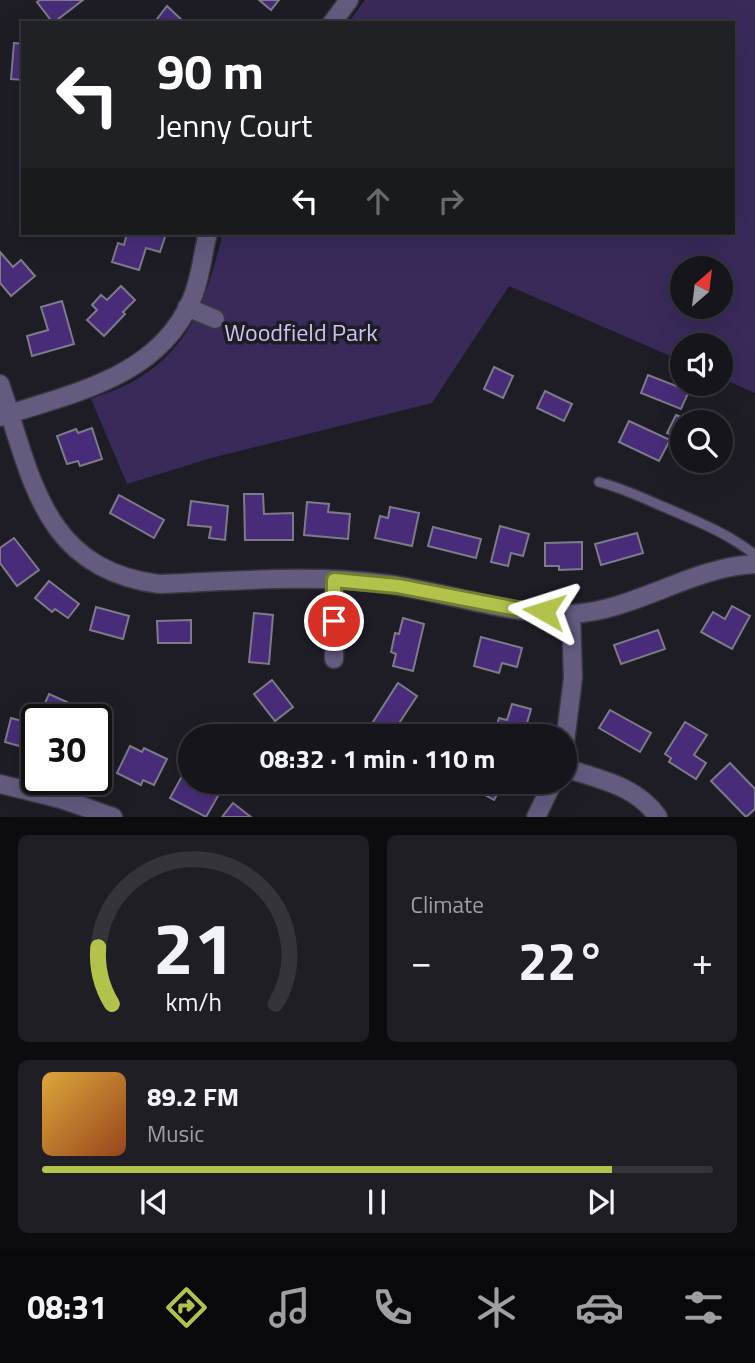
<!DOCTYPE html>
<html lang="en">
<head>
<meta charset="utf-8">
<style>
	:root { --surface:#16151c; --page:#1f1e25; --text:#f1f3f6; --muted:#9e9fa3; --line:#35343b; --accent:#b3c24b }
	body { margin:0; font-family:"Titillium Web",sans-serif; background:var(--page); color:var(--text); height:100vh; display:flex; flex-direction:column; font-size:26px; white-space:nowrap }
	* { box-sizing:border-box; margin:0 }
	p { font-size:23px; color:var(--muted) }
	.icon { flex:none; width:38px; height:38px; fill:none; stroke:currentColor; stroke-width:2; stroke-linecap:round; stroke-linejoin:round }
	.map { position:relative; height:817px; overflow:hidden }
	.panel { display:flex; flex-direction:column; gap:18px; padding:18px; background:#0c0c0f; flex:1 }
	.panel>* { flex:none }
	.guide { position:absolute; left:21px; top:21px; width:714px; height:214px; border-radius:0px; box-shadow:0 7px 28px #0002,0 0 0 2px var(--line); background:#202124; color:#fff; overflow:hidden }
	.needle { width:46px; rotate:28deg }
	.buttons { position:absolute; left:670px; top:256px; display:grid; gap:14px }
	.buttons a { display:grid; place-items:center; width:63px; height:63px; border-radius:50%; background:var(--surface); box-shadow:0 7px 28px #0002,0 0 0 2px var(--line); font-size:35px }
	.speed { position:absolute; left:21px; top:704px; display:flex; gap:14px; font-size:35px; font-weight:700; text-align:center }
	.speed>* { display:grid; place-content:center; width:91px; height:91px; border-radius:50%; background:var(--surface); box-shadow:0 7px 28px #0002,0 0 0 2px var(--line); line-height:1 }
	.speed .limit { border:4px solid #111; border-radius:10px; background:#fff; color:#111 }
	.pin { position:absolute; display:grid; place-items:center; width:60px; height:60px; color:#fff; margin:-30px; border:4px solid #fff; border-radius:50%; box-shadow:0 2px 7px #0007 }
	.me { position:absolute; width:77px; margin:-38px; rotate:276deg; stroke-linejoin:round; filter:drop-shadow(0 0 5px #0008) }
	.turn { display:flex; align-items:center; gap:24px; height:147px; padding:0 21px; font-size:32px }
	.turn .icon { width:91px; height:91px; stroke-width:2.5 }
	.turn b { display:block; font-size:49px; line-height:60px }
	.lanes { display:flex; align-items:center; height:66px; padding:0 21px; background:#0003; justify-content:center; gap:35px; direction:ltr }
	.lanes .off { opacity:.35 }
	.big { font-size:52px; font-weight:700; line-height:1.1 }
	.panel .widget { flex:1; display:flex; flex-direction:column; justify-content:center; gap:10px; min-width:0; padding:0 24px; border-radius:10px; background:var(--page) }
	.panel .dial { align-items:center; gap:0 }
	.dial svg { height:182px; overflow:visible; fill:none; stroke:var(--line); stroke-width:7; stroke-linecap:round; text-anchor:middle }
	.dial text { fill:var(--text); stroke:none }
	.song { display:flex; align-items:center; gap:21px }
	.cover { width:84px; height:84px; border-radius:10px; background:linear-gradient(135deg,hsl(40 70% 55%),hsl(20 70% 35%)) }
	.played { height:7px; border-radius:4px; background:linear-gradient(90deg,var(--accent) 85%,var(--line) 85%) }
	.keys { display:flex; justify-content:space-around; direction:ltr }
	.heat { display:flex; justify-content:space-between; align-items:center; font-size:38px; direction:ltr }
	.panel .tiles { flex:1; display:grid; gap:18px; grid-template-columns:1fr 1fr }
	.widget:last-child { grid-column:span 2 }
	.trip { position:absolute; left:178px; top:724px; width:399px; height:70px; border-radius:35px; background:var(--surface); box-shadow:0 7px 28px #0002,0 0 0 2px var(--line); font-weight:700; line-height:70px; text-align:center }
	.menu { display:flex; height:112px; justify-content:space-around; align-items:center; background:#09080b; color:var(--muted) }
	.menu .icon { width:49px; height:49px }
	.menu .selected { color:var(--accent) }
	.menu b { font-size:32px; color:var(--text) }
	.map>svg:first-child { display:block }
	.green { fill:#392a5a; fill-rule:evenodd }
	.building { fill:#482c7a; stroke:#7d7b87; stroke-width:2 }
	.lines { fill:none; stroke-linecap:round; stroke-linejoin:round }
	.service-casing { stroke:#393740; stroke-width:12 }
	.minor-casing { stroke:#393740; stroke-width:21 }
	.service { stroke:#645b7f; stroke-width:9 }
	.minor { stroke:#645b7f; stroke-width:18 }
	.route-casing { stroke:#747e31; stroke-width:18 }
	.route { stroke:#b3c24b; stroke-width:12 }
	.labels { text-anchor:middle; stroke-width:7; stroke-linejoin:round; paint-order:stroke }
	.park-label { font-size:24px; fill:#cec3f0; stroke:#1e1c25 }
</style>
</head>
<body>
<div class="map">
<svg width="755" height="817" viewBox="0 0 755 817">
	<rect width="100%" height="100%" fill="#1e1c25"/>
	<!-- green -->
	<path class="green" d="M365,0H755V393L721,378V345H682V361L509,286L432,403L211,458L127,484L91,399C106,393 123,388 137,379C194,345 207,294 223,233H733V23H348ZM682,268H721V306H682Z"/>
	<!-- building -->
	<g class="building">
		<polygon points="40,0 83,0 53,23 37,2"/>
		<polygon points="259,0 279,0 271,10"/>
		<polygon points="167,6 185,23 154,23"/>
		<polygon points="14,43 23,44 23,80 11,79"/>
		<polygon points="127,233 166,234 160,252 146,248 139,270 112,262 118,243 124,245"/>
		<polygon points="0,252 13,267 21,260 35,276 11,296 0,283"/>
		<polygon points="121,286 135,300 123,312 125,314 104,336 87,320 97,310 92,305 101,295 107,300"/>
		<polygon points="62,301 74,344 32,356 27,336 48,330 41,307"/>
		<polygon points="494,367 513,376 503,398 484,389"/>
		<polygon points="648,375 689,391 681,409 641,393"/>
		<polygon points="545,391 572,404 564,421 537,408"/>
		<polygon points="676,415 691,421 682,422 682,440 667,433"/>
		<polygon points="629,421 670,440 659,461 619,442"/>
		<polygon points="92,428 102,459 80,466 78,461 67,464 57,436 76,429 78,433"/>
		<polygon points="244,494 263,494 264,514 293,513 293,540 245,540"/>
		<polygon points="119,495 164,520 154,538 110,513"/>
		<polygon points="191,501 228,506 225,540 209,538 211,527 188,525"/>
		<polygon points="307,502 329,504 328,512 350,514 348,539 304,535"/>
		<polygon points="390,507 419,513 412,546 375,538 380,516 388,518"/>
		<polygon points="500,526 529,534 523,556 511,553 508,566 491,562"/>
		<polygon points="433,527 481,539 476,558 428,546"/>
		<polygon points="637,533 643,553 601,565 595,544"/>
		<polygon points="14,538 39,570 17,586 0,563 0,548"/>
		<polygon points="582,542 582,569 559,570 559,566 545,566 545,543"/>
		<polygon points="49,581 79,604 68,618 55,609 52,612 35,598"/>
		<polygon points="732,606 750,616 732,649 701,632 713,612 725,619"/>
		<polygon points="96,607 129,616 123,639 90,630"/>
		<polygon points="254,613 273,615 269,664 249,662"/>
		<polygon points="403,618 424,624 413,671 393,666 396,654 391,652 395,633 399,634"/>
		<polygon points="191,620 191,643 158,643 157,621"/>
		<polygon points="658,630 665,649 621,664 614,645"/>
		<polygon points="481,637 522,648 517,667 502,663 499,673 474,666"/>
		<polygon points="272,680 293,707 275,721 254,694"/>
		<polygon points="398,683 417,696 390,737 371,725"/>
		<polygon points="49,694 67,702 60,719 41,712"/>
		<polygon points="512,704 531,709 523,737 502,737 504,730 496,728 499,718 507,720"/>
		<polygon points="610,710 651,733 640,752 599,728"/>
		<polygon points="11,718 37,725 37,751 5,742"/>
		<polygon points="685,722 707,735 694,755 706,763 696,779 669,762 671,758 665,754"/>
		<polygon points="311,723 346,725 345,737 310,737"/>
		<polygon points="96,743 111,748 105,768 96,765"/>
		<polygon points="130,746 142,752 144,748 167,759 154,785 143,780 141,785 117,773"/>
		<polygon points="730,763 755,789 755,809 746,817 711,781"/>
		<polygon points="182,776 218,796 206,817 170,798"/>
		<polygon points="480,782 504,782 494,800 476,790"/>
		<polygon points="233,803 251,817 222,817"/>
	</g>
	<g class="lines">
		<!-- service casing -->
		<g class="service-casing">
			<path id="service" d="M599,482C622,488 643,498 664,507C696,521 728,533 755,555"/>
		</g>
		<!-- minor casing -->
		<g class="minor-casing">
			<g id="minor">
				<polyline points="332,23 349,0"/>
				<polyline points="187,307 215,319"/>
				<path d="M0,384C32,477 42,569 159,584C235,581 312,574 387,584C446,592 511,616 571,614C635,611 691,567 755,564"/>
				<path d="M0,417C72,393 157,378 191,301C201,279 202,255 208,233"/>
				<polyline points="334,659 334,580"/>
				<polyline points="565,742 573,678 571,614"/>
				<path d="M565,768C599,779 637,786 658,817"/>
				<polyline points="0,784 61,799 113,817"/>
				<polyline points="536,817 553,782"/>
			</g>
		</g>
		<!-- service -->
		<use href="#service" class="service"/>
		<!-- minor -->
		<use href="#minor" class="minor"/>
	</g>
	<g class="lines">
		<!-- route casing -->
		<g class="route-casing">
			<polyline id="route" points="334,621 334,580 398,586 517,609 544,611"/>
		</g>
		<!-- route -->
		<use href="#route" class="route"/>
	</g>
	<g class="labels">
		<!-- park labels -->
		<g class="park-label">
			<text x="301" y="341">Woodfield Park</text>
		</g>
	</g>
</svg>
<div class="buttons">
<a><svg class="needle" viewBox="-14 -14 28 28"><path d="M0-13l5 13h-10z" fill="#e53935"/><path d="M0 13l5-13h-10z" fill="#9e9fa3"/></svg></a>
<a><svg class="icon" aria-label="sound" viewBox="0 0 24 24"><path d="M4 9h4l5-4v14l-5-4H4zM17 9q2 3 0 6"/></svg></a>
<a><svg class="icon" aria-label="search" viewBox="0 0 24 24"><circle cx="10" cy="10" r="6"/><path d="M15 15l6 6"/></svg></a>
</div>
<div class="speed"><div class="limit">30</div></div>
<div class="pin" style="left:334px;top:621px;background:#d93025"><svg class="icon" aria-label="arrive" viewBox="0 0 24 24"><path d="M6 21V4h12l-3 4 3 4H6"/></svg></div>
<svg class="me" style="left:544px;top:611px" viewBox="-20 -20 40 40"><path d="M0-17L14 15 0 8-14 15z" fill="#b3c24b" stroke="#fff" stroke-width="4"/></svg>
<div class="trip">08:32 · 1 min · 110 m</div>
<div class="guide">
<div class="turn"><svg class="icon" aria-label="left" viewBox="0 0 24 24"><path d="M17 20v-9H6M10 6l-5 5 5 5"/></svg><div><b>90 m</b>Jenny Court</div></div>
<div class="lanes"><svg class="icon" aria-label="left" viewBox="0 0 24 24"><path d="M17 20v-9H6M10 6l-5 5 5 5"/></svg><svg class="icon off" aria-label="ahead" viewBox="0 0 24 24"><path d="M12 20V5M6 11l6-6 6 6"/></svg><svg class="icon off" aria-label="right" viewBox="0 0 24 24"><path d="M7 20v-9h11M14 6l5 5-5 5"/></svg></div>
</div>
</div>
<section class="panel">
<div class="tiles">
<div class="widget dial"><svg viewBox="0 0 100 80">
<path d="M14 69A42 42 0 1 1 86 69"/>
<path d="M14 69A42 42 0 0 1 8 44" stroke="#b3c24b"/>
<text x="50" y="56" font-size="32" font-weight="700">21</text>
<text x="50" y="72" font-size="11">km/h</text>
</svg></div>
<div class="widget"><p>Climate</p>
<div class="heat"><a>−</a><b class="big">22°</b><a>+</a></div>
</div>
<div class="widget">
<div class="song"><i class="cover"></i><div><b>89.2 FM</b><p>Music</p></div></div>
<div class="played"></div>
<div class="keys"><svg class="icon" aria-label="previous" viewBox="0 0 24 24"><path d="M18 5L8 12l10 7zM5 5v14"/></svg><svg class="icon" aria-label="pause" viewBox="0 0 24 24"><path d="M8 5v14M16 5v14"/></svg><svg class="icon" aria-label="next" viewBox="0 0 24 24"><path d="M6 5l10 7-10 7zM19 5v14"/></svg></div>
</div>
</div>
</section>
<nav class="menu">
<b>08:31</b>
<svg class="icon selected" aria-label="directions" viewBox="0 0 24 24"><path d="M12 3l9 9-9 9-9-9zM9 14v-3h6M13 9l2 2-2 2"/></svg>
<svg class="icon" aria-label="music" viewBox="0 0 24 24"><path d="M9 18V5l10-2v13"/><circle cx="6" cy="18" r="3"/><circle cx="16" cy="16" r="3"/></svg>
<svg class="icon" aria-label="phone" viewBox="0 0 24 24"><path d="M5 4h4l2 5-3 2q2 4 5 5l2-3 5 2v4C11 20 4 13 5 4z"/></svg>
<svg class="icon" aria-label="climate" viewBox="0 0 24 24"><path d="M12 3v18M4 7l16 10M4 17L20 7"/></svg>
<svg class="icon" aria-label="car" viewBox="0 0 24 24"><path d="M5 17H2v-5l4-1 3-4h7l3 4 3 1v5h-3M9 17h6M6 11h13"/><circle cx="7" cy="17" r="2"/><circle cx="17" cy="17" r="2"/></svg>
<svg class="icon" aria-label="filters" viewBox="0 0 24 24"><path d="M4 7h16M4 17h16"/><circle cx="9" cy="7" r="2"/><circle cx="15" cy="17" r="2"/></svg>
</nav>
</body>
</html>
